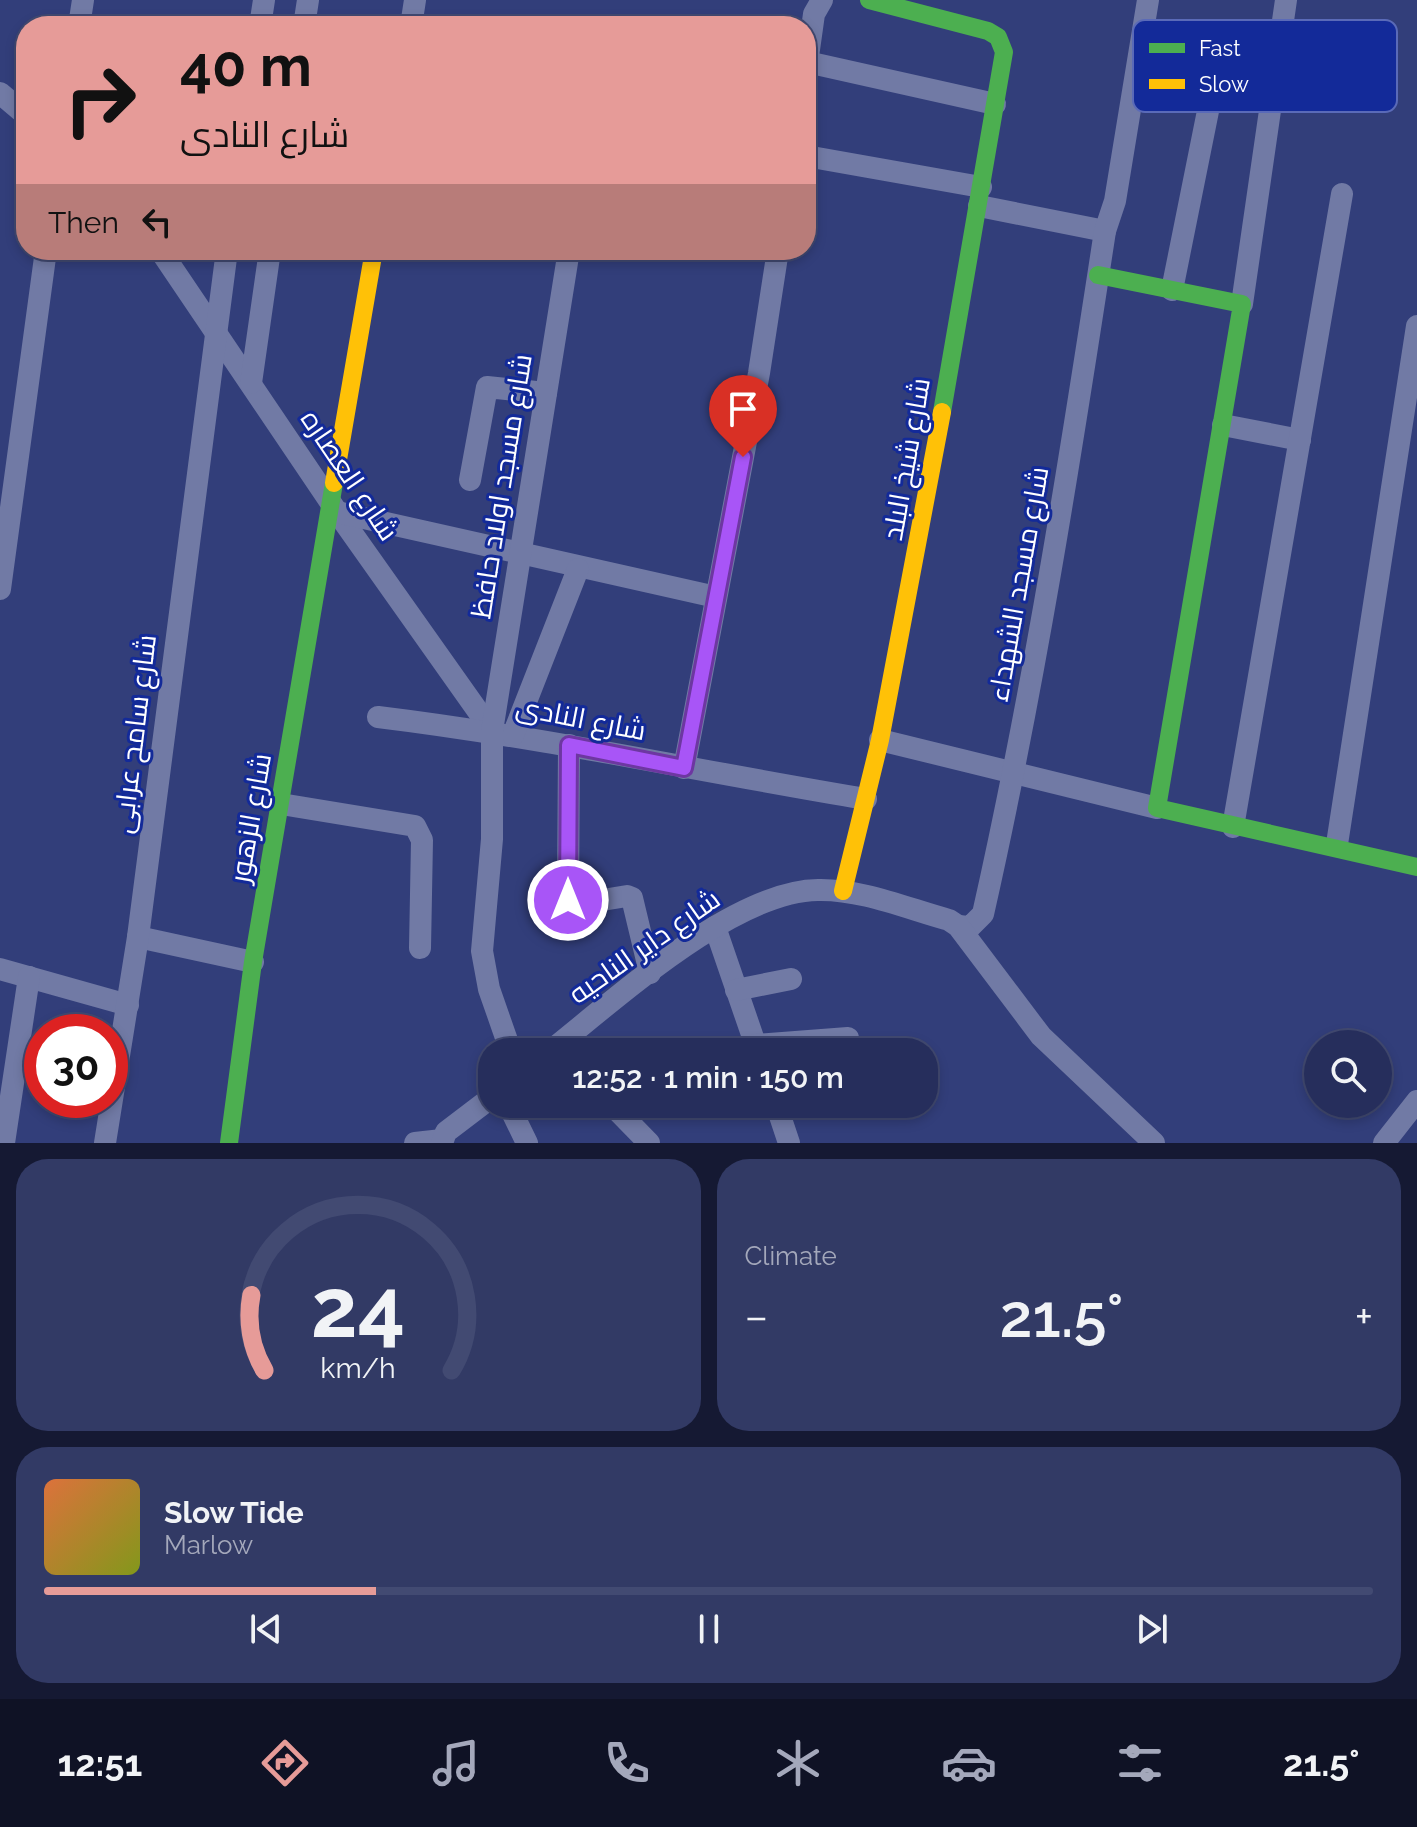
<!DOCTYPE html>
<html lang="en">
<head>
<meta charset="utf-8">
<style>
	:root { --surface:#262e5c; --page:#323a65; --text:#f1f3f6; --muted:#a4a8bb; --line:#424a72; --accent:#e69b98 }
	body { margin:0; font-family:Raleway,Cairo,sans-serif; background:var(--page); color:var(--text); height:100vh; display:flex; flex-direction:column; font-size:30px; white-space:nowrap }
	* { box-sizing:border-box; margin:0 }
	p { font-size:26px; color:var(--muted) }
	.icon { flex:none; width:44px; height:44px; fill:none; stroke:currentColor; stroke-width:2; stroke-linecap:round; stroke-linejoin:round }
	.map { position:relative; height:1143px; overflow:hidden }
	.panel { display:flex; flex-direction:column; gap:16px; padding:16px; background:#151933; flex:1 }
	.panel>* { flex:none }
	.hud { position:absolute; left:16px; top:16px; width:800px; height:244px; border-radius:32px; box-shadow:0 4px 12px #0003,0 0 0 2px var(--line); background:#e69b98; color:#111; overflow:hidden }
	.fabs { position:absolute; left:1304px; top:1030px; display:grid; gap:16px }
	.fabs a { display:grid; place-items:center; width:88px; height:88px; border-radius:50%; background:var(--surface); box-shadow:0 4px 12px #0003,0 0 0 2px var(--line); font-size:40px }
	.speed { position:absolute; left:24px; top:1014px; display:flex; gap:16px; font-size:40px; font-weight:700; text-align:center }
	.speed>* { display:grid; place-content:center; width:104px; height:104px; border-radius:50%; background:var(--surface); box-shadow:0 4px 12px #0003,0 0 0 2px var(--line); line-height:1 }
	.speed .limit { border:12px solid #d22; background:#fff; color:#111 }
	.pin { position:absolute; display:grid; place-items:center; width:68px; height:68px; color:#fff; margin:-82px -34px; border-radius:50% 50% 50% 0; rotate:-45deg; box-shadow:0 0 8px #0007 }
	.pin .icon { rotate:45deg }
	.me { position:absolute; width:88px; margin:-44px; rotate:0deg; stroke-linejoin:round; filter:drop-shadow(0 0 6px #0008) }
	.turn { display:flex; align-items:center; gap:28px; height:168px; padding:0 32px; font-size:36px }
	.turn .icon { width:104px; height:104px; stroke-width:2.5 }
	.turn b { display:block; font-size:56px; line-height:68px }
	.then { display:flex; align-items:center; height:76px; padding:0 32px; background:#0003; gap:16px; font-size:30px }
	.big { font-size:60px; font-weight:600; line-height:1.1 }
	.panel .tile { flex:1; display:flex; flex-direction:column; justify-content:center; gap:12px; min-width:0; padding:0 28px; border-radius:32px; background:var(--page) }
	.panel .dial { align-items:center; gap:0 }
	.dial svg { height:208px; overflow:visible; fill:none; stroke:var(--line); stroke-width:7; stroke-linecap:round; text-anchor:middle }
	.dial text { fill:var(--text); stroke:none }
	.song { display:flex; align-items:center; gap:24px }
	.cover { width:96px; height:96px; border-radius:12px; background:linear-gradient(135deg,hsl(20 70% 55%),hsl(70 70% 35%)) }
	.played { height:8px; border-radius:4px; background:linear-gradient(90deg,var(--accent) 25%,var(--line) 25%) }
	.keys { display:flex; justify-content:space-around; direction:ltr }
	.heat { display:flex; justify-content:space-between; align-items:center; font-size:44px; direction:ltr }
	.panel .tiles { flex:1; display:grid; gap:16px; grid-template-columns:1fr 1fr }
	.tile:last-child { grid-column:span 2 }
	.trip { position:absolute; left:478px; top:1038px; width:460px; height:80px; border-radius:32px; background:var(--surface); box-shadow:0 4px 12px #0003,0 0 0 2px var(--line); font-weight:600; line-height:80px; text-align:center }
	.tabs { display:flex; height:128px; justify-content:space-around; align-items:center; background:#0f1225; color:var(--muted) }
	.tabs .icon { width:56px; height:56px }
	.tabs .selected { color:var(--accent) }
	.tabs b { font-size:36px; color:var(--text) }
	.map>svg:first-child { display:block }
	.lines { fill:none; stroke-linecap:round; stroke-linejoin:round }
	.street { stroke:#717aa5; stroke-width:22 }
	.fast { stroke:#4caf50; stroke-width:18 }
	.slow { stroke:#ffc107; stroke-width:18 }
	.route-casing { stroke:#6d37a1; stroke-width:20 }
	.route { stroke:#a855f7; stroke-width:14 }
	.labels { text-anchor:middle; stroke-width:6; stroke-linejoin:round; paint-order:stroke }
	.street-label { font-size:28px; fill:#fff; stroke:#132a99 }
	.key { fill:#132a99; stroke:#5a6ab8; stroke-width:2 }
	.key-label { font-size:22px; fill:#fff }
</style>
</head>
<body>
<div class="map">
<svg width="1417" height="1143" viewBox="0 0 1417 1143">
	<rect width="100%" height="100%" fill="#323e7a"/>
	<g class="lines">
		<!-- street -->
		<g class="street">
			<polyline points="79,26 83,0"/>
			<polyline points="260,26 264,0"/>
			<polyline points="304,26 308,0"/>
			<polyline points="411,26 415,0"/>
			<polyline points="807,62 995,104"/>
			<polyline points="806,71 814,14 822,0"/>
			<polyline points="0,93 26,115"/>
			<polyline points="806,156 981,187"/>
			<polyline points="979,206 1105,231"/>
			<polyline points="160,250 337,512 492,731"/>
			<polyline points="1172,290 1208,111"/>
			<polyline points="1242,304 1286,0"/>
			<polyline points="251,383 270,250"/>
			<polyline points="1223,425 1300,440"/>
			<polyline points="470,480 487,387 546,393"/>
			<polyline points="337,512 716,597"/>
			<polyline points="0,589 46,250"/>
			<path d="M378,717C542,737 703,772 866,799"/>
			<polyline points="513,735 578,569"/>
			<polyline points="880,740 1157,808"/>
			<polyline points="569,745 568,902 572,905 627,896 632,898 650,973"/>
			<polyline points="684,768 759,373 778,250"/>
			<polyline points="281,804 415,826 422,840 420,948"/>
			<polyline points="1233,827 1342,194"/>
			<polyline points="1337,844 1417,326"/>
			<path d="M958,926L970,927L983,914C1034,688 1070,460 1105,231L1115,201L1148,0"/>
			<polyline points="715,927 758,1052"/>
			<polyline points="138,937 253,962"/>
			<polyline points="0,969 128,1005"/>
			<polyline points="736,990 791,979"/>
			<polyline points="756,1045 848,1038"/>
			<polyline points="511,1052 489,989 482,951 492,839 492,731 569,250"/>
			<path d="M549,1052C615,1000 733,891 818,890C862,889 908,909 949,920L958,926L1041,1036L1154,1143"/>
			<polyline points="508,1104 527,1143"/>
			<polyline points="611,1104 649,1143"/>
			<polyline points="776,1104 789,1143"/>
			<polyline points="4,1143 29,977"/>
			<polyline points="105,1143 138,937 227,250"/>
			<polyline points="415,1143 442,1140"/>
			<polyline points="442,1143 446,1132 492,1097"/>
			<polyline points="1384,1143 1417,1101"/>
		</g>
		<!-- fast -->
		<g class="fast">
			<polyline points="869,0 988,31 998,37 1004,52 942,412"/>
			<polyline points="1098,275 1242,304 1157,808 1417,867"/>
			<polyline points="229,1143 253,962 334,483"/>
		</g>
		<!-- slow -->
		<g class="slow">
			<polyline points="334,483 374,250"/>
			<polyline points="843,891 880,740 942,412"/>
		</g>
	</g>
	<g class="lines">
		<!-- route casing -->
		<g class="route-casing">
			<polyline id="route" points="568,900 569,745 684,768 743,457"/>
		</g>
		<!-- route -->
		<use href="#route" class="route"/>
	</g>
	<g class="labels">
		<!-- street labels -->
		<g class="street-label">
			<text transform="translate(906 459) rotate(-80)" y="10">شارع شيخ البلد</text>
			<text transform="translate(350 475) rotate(56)" y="10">شارع العصاره</text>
			<text transform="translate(501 486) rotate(-81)" y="10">شارع مسجد اولاد حافظ</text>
			<text transform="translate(1018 584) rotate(-80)" y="10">شارع مسجد الشهداء</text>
			<text transform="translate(581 718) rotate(11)" y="10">شارع النادى</text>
			<text transform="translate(134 734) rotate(-83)" y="10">شارع سامح عرابى</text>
			<text transform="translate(250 818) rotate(-80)" y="10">شارع الزهور</text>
			<text transform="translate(644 946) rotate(-35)" y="10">شارع داير الناحيه</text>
		</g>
	</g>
	<!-- legend -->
	<rect x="1133" y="20" width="264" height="92" rx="12" class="key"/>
	<rect x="1149" y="43" width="36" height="10" fill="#4caf50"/>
	<rect x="1149" y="79" width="36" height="10" fill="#ffc107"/>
	<g class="key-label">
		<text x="1199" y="56">Fast</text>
		<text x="1199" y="92">Slow</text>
	</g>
</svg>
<div class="fabs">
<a><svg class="icon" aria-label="search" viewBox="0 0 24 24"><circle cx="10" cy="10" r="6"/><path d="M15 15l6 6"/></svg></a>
</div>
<div class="speed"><div class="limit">30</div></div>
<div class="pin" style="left:743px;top:457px;background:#d93025"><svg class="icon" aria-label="arrive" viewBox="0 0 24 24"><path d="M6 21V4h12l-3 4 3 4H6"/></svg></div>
<svg class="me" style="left:568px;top:900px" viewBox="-20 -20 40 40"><circle r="17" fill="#a855f7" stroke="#fff" stroke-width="3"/><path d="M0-11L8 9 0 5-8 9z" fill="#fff"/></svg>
<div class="trip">12:52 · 1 min · 150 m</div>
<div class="hud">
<div class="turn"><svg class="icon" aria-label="right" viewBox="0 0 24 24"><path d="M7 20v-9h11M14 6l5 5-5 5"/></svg><div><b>40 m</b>شارع النادى</div></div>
<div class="then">Then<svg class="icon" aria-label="left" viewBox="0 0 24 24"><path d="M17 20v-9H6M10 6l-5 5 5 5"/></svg></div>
</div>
</div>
<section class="panel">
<div class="tiles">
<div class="tile dial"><svg viewBox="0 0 100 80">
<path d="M14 69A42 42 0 1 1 86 69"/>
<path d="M14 69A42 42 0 0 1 9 40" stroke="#e69b98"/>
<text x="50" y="56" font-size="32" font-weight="700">24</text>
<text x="50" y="72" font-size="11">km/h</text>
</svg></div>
<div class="tile"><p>Climate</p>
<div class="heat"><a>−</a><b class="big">21.5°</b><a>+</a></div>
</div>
<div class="tile">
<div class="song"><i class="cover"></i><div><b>Slow Tide</b><p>Marlow</p></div></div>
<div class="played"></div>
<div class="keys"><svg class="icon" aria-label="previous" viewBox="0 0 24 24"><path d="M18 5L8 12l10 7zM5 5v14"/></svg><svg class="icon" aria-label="pause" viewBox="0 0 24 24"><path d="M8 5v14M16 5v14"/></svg><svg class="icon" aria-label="next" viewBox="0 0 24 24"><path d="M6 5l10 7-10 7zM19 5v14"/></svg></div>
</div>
</div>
</section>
<nav class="tabs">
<b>12:51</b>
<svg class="icon selected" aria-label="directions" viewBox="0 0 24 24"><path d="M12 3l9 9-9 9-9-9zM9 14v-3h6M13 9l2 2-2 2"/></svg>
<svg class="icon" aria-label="music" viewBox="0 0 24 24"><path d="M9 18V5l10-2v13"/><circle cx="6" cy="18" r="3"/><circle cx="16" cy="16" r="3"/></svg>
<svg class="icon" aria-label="phone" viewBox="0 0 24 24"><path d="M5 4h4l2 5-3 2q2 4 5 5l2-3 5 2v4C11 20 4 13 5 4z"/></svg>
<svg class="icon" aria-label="climate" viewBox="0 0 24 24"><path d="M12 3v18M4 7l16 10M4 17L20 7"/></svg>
<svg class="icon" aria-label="car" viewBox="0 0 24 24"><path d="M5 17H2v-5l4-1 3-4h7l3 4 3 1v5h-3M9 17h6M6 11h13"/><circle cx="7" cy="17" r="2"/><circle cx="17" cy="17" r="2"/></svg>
<svg class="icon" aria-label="filters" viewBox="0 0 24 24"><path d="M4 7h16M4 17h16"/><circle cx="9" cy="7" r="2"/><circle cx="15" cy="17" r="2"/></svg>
<b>21.5°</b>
</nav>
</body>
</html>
